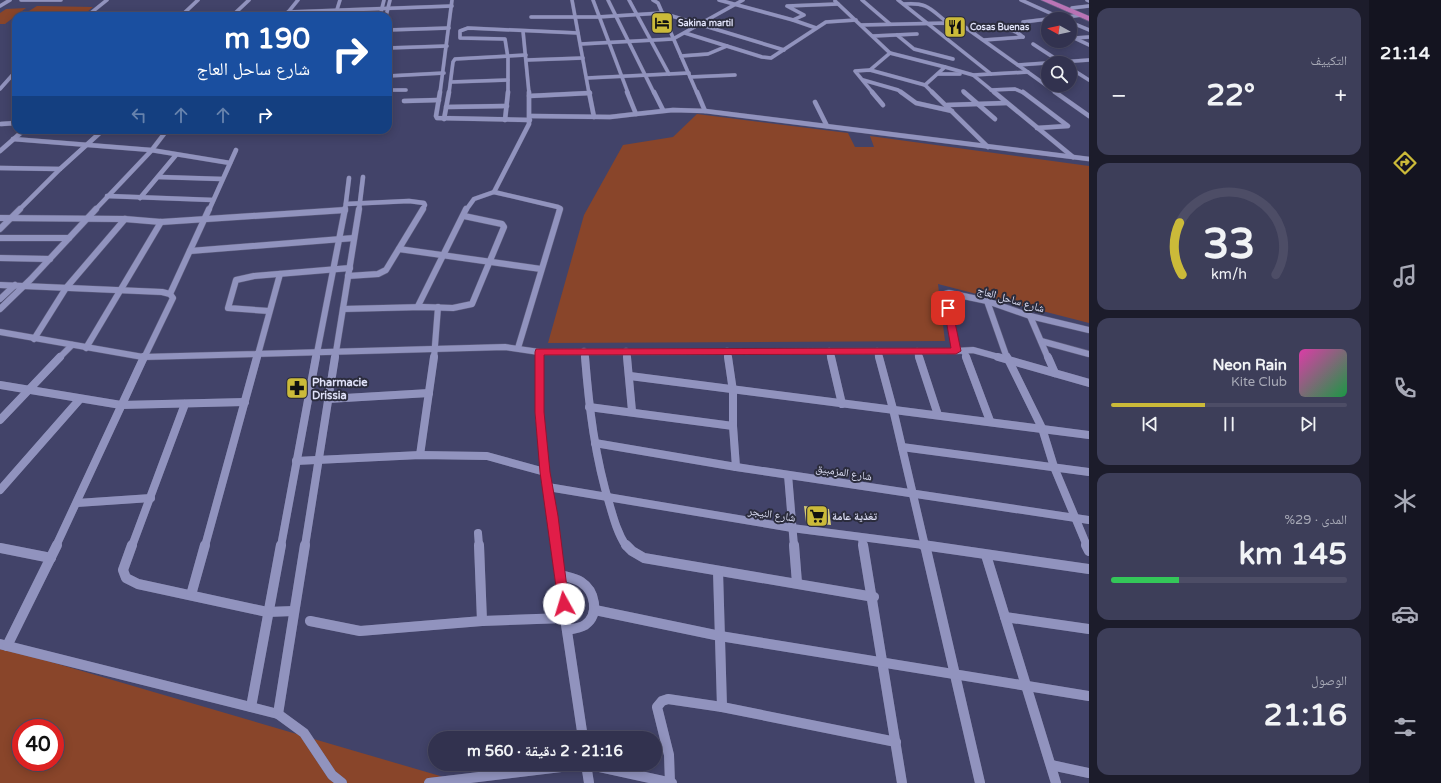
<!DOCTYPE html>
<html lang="ar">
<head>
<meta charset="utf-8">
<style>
	:root { --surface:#32324f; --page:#3d3e59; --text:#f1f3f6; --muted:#a8aab7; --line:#4d4d66; --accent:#cbba39 }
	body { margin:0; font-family:"Varela Round","Noto Naskh Arabic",sans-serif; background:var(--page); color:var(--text); direction:rtl; height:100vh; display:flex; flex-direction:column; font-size:15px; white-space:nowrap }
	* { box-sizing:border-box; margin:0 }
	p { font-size:13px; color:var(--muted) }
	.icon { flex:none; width:22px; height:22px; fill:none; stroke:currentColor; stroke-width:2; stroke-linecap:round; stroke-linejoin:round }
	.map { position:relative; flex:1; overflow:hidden; direction:ltr }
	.side { display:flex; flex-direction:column; gap:8px; padding:8px; background:#1c1c2b; width:280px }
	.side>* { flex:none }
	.guide { position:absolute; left:12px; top:12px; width:380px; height:122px; border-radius:12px; box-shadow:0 2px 10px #0003,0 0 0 1px var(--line); direction:rtl; background:#1a4fa0; color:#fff; overflow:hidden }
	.needle { width:26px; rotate:278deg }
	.tools { position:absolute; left:1041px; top:12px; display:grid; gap:8px }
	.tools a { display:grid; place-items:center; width:36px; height:36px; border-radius:50%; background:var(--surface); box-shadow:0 2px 10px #0003,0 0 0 1px var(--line); font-size:20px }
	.speed { position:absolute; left:12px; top:719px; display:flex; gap:8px; font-size:20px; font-weight:700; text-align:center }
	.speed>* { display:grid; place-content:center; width:52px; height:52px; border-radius:50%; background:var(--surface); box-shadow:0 2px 10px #0003,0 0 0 1px var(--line); line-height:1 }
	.speed .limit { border:6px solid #d22; background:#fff; color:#111 }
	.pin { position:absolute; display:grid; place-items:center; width:34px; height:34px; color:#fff; margin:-17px; border-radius:8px; box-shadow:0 2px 6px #0006 }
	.me { position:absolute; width:44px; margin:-22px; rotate:354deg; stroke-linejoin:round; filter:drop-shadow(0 0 3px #0008) }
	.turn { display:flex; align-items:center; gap:14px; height:84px; padding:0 16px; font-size:18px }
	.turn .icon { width:52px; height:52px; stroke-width:2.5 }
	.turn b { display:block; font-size:28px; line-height:34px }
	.lanes { display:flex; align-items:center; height:38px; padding:0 16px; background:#0003; justify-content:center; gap:20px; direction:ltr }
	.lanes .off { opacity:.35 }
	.big { font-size:30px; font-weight:700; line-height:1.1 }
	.side .card { flex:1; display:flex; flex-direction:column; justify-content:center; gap:6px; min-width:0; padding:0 14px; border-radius:12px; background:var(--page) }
	.side .dial { align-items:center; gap:0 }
	.dial svg { height:104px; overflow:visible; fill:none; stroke:var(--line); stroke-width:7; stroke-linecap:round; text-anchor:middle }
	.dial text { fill:var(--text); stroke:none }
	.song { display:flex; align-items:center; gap:12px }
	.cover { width:48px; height:48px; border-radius:6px; background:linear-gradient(135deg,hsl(320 70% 55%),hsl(140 70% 35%)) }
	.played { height:4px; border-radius:2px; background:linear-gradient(90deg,var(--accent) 40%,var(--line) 40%) }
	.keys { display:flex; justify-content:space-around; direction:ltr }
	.heat { display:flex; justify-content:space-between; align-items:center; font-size:22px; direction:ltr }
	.charge { height:6px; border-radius:3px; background:linear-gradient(90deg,#34c759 29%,var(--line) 0) }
	.trip { position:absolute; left:428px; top:731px; width:234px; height:40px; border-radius:20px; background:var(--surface); box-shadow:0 2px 10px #0003,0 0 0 1px var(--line); font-weight:700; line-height:40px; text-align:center; direction:rtl }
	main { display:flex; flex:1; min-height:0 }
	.dock { display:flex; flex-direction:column; width:72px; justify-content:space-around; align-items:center; background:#141420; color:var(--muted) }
	.dock .icon { width:28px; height:28px }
	.dock .active { color:var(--accent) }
	.dock b { font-size:18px; color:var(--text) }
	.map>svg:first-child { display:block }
	.green { fill:#89452a; fill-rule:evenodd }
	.building { fill:#d7cb72 }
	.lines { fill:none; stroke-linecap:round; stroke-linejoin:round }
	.minor-far4-casing { stroke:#606080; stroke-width:4 }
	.minor-far3-casing { stroke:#606080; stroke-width:5 }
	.minor-far2-casing { stroke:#606080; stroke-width:7 }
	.minor-far1-casing { stroke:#606080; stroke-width:8 }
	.minor-casing { stroke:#606080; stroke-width:10 }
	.major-casing { stroke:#606080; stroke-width:1 }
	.minor-far4 { stroke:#9193be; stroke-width:3.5 }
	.minor-far3 { stroke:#9193be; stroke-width:4.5 }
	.minor-far2 { stroke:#9193be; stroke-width:6 }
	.minor-far1 { stroke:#9193be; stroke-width:8 }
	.minor { stroke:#9193be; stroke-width:10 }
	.major { fill:#ba74b6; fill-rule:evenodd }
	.route { fill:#e11d48; stroke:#92132f }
	.labels { text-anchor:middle; stroke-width:4; stroke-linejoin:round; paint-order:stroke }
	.far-poi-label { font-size:9px; font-weight:bold; fill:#e0e2f9; stroke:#2b2c3d; text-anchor:start }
	.street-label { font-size:11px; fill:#e0e2f9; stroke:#2b2c3d }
	.poi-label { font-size:11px; font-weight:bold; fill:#e0e2f9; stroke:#2b2c3d; text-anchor:start }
</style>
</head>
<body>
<main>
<nav class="dock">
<b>21:14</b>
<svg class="icon active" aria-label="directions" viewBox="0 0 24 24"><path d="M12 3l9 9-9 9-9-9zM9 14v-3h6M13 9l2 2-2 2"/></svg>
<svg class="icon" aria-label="music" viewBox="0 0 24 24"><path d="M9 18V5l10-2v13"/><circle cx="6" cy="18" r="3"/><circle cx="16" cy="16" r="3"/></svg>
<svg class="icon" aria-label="phone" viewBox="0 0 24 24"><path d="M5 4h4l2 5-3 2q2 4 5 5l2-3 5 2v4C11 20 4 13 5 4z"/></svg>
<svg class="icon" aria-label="climate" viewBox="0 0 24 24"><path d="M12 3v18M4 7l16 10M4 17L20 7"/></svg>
<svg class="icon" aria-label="car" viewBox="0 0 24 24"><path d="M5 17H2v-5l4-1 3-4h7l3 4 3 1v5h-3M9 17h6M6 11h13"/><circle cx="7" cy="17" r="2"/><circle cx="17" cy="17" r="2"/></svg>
<svg class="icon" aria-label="filters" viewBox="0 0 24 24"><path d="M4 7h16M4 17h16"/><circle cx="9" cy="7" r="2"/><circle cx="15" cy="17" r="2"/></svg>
</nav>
<section class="side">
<div class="card"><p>التكييف</p>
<div class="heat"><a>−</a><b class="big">22°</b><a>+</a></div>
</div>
<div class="card dial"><svg viewBox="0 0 100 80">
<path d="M14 69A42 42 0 1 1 86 69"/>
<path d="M14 69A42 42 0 0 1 12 29" stroke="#cbba39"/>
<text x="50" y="56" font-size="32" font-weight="700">33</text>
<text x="50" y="72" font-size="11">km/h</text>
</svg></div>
<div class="card">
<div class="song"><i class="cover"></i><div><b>Neon Rain</b><p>Kite Club</p></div></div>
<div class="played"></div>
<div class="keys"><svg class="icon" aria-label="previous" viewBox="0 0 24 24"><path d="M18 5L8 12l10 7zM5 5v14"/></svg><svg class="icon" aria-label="pause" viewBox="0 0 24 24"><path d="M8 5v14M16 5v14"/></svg><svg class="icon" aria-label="next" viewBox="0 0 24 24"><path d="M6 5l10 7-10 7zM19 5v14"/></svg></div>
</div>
<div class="card"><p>المدى · 29%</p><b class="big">145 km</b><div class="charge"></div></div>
<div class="card"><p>الوصول</p><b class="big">21:16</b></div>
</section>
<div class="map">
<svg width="1089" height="783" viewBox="0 0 1089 783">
	<rect width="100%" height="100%" fill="#424369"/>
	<!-- green -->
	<g class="green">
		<polygon points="37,6 93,7 82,16 21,16"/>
		<polygon points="26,8 5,24 0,24 0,13 6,9"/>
		<polygon points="697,114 848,133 855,147 874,147 870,136 1089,166 1089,323 938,284 945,341 548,343 584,215 623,145 673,137"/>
		<path d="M0,647L464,783H0ZM21,728H55V762H21Z"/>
	</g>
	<!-- building -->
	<polygon class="building" points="804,506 829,509 831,525 806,522"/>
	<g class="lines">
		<!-- minor-far4 casing -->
		<g class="minor-far4-casing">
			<g id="minor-far4">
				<polyline points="21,0 61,0"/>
				<polyline points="572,0 589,93"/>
				<polyline points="593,0 628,93"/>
				<polyline points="608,0 654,93"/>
				<polyline points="629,0 669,74"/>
				<polyline points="653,0 658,3 697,93"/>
				<polyline points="719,0 793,20 804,15 787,6 838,4"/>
				<polyline points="862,0 890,24"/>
				<polyline points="898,0 991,74"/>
				<polyline points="1021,0 1061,18 1081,15"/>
				<polyline points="1087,0 1089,1"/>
				<polyline points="835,1 890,53"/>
				<path d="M904,4C928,2 930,9 948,23"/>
				<polyline points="0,6 10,0"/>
				<polyline points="1072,8 1089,6"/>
				<polyline points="288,12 452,6"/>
				<polyline points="87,16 107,0"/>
				<polyline points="181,16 198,0"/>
				<polyline points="232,16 249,0"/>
				<polyline points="285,16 298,0"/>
				<polyline points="335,16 340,0"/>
				<polyline points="380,16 384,0"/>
				<polyline points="386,16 390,0"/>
				<polyline points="531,17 598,17 662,13 784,50"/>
				<polyline points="793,20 816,28"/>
				<polyline points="1023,22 1048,19"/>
				<polyline points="1070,22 1089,30"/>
				<polyline points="861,25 948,23 962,25 1057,93"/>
				<polyline points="388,30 449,28"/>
				<polyline points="523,31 529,93"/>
				<path d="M971,31C989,29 1009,24 1023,37"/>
				<polyline points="685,33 762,57 771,58 826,22 856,20"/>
				<polyline points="897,35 914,49 953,59"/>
				<polyline points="873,36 917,34"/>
				<polyline points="1070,36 1089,45"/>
				<polyline points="1075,38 1089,37"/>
				<polyline points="984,40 1023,37"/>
				<polyline points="581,44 673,39 743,0"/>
				<polyline points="1033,44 1062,63"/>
				<polyline points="388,48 447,46"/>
				<polyline points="681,56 708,54 727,46"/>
				<polyline points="527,60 583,58"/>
				<polyline points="1018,65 1089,60"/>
				<polyline points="945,67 973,75 1028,72"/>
				<polyline points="1070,68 1089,80"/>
				<polyline points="870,70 890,53 945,67 925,85"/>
				<polyline points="938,74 960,74"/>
				<polyline points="973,75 995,93"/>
				<polyline points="388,76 444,73"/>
				<polyline points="690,77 735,75"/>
				<polyline points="587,78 689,73"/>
				<polyline points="863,80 898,90 902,93"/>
				<polyline points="451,82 508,80"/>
				<polyline points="0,89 16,71"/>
				<polyline points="388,90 406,90"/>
				<polyline points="991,90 1015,89 1024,93"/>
				<polyline points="963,91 965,93"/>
				<polyline points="440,93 452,0"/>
				<polyline points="449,93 453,62 455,59 526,55"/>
				<polyline points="508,93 508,58 505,39 460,38 460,31 468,28 578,33"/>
				<polyline points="873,93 855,71 870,70 925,85 933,93"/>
			</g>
		</g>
		<!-- minor-far3 casing -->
		<g class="minor-far3-casing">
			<g id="minor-far3">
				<polyline points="440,92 436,116 437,118 530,120"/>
				<polyline points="589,92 594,117"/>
				<polyline points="654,92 663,110"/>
				<polyline points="697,92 705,111"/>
				<polyline points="872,92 883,105"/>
				<polyline points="901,92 916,103 952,111"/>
				<polyline points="932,92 988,147"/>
				<polyline points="964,92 995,119"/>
				<polyline points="994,92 1073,157"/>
				<polyline points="1023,92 1068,126 1037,128"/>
				<polyline points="1055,92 1089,116"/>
				<polyline points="529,96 590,93"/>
				<polyline points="404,101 439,100"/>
				<polyline points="815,102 827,126"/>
				<polyline points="947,105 1006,103"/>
				<polyline points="446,107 507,106"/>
				<polyline points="636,114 673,110 705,111 1089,159"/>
				<polyline points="530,116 610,117 636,114 627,92"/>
				<polyline points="444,119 449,92"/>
				<polyline points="505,120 508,92"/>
				<polyline points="1,124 16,123"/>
				<polyline points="13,139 151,150 230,163"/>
				<polyline points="0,151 24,130"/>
				<polyline points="0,168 60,169"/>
				<polyline points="159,177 222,179"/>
				<polyline points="494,192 558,207 560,208 559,210"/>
				<polyline points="107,196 213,200"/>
				<polyline points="140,198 176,155"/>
				<polyline points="346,204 409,201 424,203 425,205 422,210"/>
				<polyline points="19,210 60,169 103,130"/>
				<polyline points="95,210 151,151 164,134 162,132 142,130"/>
				<polyline points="209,210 236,150"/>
				<polyline points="345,210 349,178"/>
				<polyline points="359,210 363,177"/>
				<polyline points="466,210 474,199 494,192 529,124 529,92"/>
			</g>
		</g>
		<!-- minor-far2 casing -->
		<g class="minor-far2-casing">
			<g id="minor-far2">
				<polyline points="0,218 125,219 161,222 345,210"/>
				<polyline points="0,229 20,209"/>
				<polyline points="0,238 69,238"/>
				<polyline points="399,249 541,269"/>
				<polyline points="190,251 354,238"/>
				<polyline points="0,258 50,259"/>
				<polyline points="348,276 378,274 386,270 423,209"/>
				<polyline points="0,285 162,292 170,294 173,298 144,358"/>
				<polyline points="170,294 209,209"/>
				<polyline points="0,299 15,285"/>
				<polyline points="987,301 1007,358"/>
				<polyline points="418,306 466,209"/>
				<polyline points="0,309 31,279 96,209"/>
				<polyline points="343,309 423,307 453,308 472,304 504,227 502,224 464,216"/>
				<polyline points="269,311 228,308 236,280 254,276 350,268"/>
				<polyline points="1030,316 1048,358"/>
				<polyline points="0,332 143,357 505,347 539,352 956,351 945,294 949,293 987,301 1030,316 1089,330"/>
				<polyline points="34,339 66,288 125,219"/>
				<polyline points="1041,341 1089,354"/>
				<polyline points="86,348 161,222"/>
				<polyline points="518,348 560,209"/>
				<polyline points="584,351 585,358"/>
				<polyline points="626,351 627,358"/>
				<polyline points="727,351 728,358"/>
				<polyline points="829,351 831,358"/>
				<polyline points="877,351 879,358"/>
				<polyline points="917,351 919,358"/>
				<polyline points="956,351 973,350 1002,358"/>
				<polyline points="964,351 967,358"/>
				<polyline points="539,352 539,358"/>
				<polyline points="59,358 72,345"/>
				<polyline points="257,358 280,274"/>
				<polyline points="316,358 345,209"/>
				<polyline points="335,358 359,209"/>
				<polyline points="434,358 438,307"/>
			</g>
		</g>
		<!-- minor-far1 casing -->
		<g class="minor-far1-casing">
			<g id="minor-far1">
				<polyline points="539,357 539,412 545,472 557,546"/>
				<path d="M585,357C589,407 595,458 610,506C614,520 618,534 626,546"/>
				<polyline points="627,357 632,411"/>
				<polyline points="728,357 733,391 733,426 736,467"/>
				<polyline points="831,357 842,404"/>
				<polyline points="879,357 893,409 925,546"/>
				<polyline points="919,357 938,415"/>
				<polyline points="966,357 990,421"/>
				<polyline points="998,357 1089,383"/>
				<polyline points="1007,357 1042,428 1054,467 1087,546"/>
				<polyline points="1048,357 1055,373"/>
				<polyline points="630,376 1089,435"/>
				<polyline points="0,385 121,405 245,402"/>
				<polyline points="328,399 429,393"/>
				<polyline points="589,407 733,426"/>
				<polyline points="0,420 60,357"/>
				<polyline points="595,443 736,467 1089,520"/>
				<polyline points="902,447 1089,472"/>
				<polyline points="420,455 434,357"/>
				<polyline points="296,461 420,455 487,456 545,472"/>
				<polyline points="788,475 794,546"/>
				<polyline points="548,487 792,528 931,546"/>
				<polyline points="0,490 80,399"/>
				<polyline points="77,503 151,498"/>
				<polyline points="478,533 479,546"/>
				<polyline points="862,538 863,546"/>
				<polyline points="56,546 144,357"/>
				<polyline points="132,546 185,404"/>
				<polyline points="205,546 257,357"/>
				<polyline points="281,546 316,357"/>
				<polyline points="305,546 335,357"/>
			</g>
		</g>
		<!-- minor casing -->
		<g class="minor-casing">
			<g id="minor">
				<polyline points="132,545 123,570 126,578 138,584 267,612 294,611"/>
				<polyline points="479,545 482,621"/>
				<polyline points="556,545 565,618 583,738"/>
				<polyline points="626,545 632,551 644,558 874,597"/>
				<polyline points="794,545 797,583"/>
				<polyline points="863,545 902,783"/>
				<polyline points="923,545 1089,569"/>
				<polyline points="925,545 980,783"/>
				<polyline points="1086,545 1089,551"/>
				<polyline points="0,548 51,558"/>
				<polyline points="986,555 1056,783"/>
				<polyline points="718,571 722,707"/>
				<path d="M560,575C567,577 575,578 581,582C595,591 600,614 585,625C580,628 573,629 567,630"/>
				<polyline points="191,595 205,545"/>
				<polyline points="595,610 720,636 1089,696"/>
				<polyline points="1005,617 1089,629"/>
				<polyline points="310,621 360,631 482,621 565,618"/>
				<polyline points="0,644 278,714 304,733 332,775 342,783"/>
				<polyline points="7,646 57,545"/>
				<polyline points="251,707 281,545"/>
				<polyline points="278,714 305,545"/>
				<polyline points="586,764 589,783"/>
				<polyline points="1051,765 1089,773"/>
				<polyline points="429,783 586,764 672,783"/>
				<polyline points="670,783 669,755 657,707 662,701 668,699 722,707 896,742"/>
			</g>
		</g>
		<!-- major casing -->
		<g class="major-casing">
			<polygon id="major" points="1041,0 1051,0 1089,16 1089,21"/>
		</g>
		<!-- minor-far4 -->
		<use href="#minor-far4" class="minor-far4"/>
		<!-- minor-far3 -->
		<use href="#minor-far3" class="minor-far3"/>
		<!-- minor-far2 -->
		<use href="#minor-far2" class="minor-far2"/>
		<!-- minor-far1 -->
		<use href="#minor-far1" class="minor-far1"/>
		<!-- minor -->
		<use href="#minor" class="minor"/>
		<!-- major -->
		<use href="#major" class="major"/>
	</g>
	<!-- route -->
	<polygon class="route" points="945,306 951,306 952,308 961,351 956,354 544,355 544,412 550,472 558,516 569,604 568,608 564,609 559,608 540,472 535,412 535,352 536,349 951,348 944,308"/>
	<!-- icons -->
	<defs>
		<g id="hotel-square" transform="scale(1.15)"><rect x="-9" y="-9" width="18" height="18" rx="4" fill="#cbba39" stroke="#2b2c3d"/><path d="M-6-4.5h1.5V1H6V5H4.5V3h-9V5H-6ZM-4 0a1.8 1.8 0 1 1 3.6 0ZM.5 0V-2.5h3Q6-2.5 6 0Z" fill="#111"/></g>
		<g id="restaurant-square" transform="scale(1.15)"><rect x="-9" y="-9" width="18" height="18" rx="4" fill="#cbba39" stroke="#2b2c3d"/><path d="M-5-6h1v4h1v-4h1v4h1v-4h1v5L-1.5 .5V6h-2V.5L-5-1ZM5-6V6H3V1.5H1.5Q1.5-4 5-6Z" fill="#111"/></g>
		<g id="pharmacy-square" transform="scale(1.15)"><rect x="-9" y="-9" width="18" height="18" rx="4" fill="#cbba39" stroke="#2b2c3d"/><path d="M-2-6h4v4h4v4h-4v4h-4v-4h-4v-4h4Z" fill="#111"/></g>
		<g id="supermarket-square" transform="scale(1.15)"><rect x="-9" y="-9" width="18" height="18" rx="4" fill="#cbba39" stroke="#2b2c3d"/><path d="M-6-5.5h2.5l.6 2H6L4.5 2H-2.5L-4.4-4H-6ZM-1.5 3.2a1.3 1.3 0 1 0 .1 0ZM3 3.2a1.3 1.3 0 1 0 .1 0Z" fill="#111"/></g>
	</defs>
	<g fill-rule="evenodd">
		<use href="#hotel-square" x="662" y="23"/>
		<use href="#restaurant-square" x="955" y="27"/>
		<use href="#pharmacy-square" x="297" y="388"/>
		<use href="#supermarket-square" x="817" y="516"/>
	</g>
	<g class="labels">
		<!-- far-poi labels -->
		<g class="far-poi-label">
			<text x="678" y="26">Sakina martil</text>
			<text x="970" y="30">Cosas Buenas</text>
		</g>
		<!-- street labels -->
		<g class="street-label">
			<text transform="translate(1011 299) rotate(16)" y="4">شارع ساحل العاج</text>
			<text transform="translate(844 472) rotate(9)" y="4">شارع المزمبيق</text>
			<text transform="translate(772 514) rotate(9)" y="4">شارع النيجر</text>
		</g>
		<!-- poi labels -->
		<g class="poi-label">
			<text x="312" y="386">Pharmacie<tspan x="312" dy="13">Drissia</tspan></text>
			<text x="832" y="520">تغذية عامة</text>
		</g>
	</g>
</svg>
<div class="tools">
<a><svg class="needle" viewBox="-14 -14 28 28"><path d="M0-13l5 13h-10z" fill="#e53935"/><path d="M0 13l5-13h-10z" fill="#a8aab7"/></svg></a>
<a><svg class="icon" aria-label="search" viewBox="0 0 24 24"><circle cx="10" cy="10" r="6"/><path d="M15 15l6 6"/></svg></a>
</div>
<div class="speed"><div class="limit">40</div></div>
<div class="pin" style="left:948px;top:308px;background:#d93025"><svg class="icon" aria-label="arrive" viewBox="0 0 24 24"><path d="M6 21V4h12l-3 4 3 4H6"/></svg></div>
<svg class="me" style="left:564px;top:604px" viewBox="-20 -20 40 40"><circle r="19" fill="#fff"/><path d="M0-13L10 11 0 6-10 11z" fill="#e11d48"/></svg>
<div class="trip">21:16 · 2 دقيقة · 560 m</div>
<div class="guide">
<div class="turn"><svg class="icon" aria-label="right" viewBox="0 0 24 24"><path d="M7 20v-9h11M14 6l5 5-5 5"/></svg><div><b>190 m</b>شارع ساحل العاج</div></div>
<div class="lanes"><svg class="icon off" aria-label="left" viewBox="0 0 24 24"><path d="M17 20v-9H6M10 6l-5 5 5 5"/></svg><svg class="icon off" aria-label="ahead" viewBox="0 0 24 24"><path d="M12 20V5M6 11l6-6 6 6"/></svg><svg class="icon off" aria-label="ahead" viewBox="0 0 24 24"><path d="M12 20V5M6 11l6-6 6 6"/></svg><svg class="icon" aria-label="right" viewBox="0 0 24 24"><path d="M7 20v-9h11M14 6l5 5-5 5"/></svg></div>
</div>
</div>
</main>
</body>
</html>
